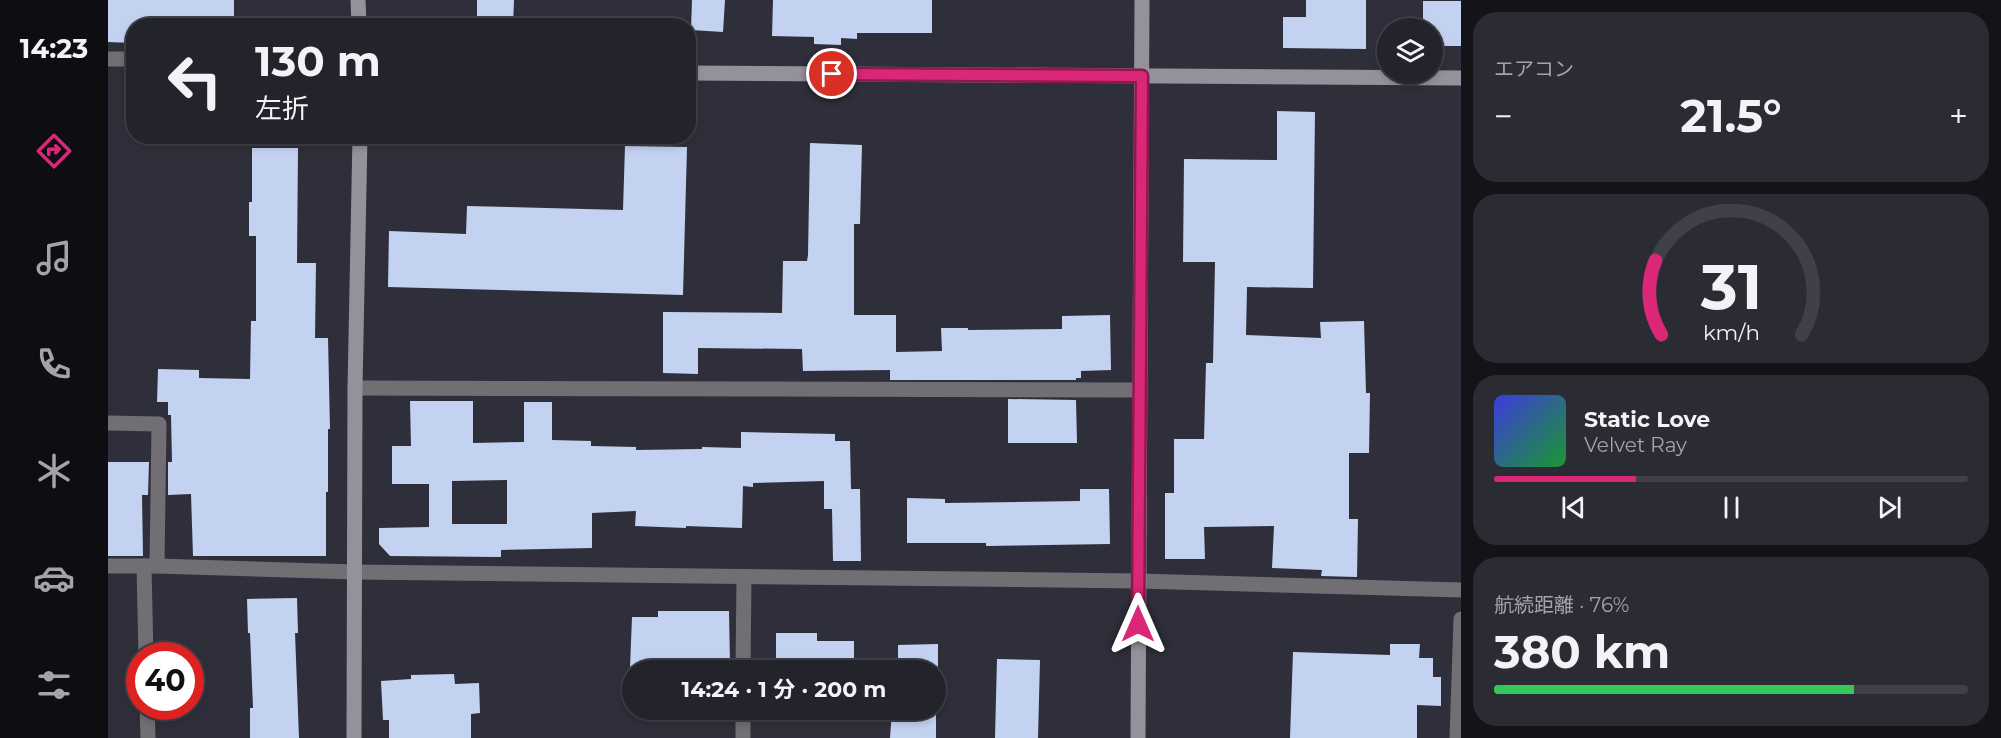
<!DOCTYPE html>
<html lang="ja">
<head>
<meta charset="utf-8">
<style>
	:root { --surface:#23232c; --page:#2b2b34; --text:#f1f3f6; --muted:#a3a4a9; --line:#404048; --accent:#db2777 }
	body { margin:0; font-family:Montserrat,"Noto Sans JP",sans-serif; background:var(--page); color:var(--text); height:100vh; display:flex; flex-direction:column; font-size:22px; white-space:nowrap }
	* { box-sizing:border-box; margin:0 }
	p { font-size:20px; color:var(--muted) }
	.icon { flex:none; width:33px; height:33px; fill:none; stroke:currentColor; stroke-width:2; stroke-linecap:round; stroke-linejoin:round }
	.map { position:relative; flex:1; overflow:hidden }
	.drawer { display:flex; flex-direction:column; gap:12px; padding:12px; background:#131318; width:540px }
	.drawer>* { flex:none }
	.banner { position:absolute; left:18px; top:18px; width:570px; height:126px; border-radius:24px; box-shadow:0 3px 9px #0003,0 0 0 2px var(--line); background:#23232c; color:var(--text); overflow:hidden }
	.fabs { position:absolute; left:1269px; top:18px; display:grid; gap:12px }
	.fabs a { display:grid; place-items:center; width:66px; height:66px; border-radius:50%; background:var(--surface); box-shadow:0 3px 9px #0003,0 0 0 2px var(--line); font-size:30px }
	.speed { position:absolute; left:18px; top:642px; display:flex; gap:12px; font-size:30px; font-weight:700; text-align:center }
	.speed>* { display:grid; place-content:center; width:78px; height:78px; border-radius:50%; background:var(--surface); box-shadow:0 3px 9px #0003,0 0 0 2px var(--line); line-height:1 }
	.speed .limit { border:9px solid #d22; background:#fff; color:#111 }
	.pin { position:absolute; display:grid; place-items:center; width:51px; height:51px; color:#fff; margin:-26px; border:3px solid #fff; border-radius:50%; box-shadow:0 2px 6px #0007 }
	.me { position:absolute; width:66px; margin:-33px; rotate:0deg; stroke-linejoin:round; filter:drop-shadow(0 0 4px #0008) }
	.turn { display:flex; align-items:center; gap:21px; height:126px; padding:0 30px; font-size:27px }
	.turn .icon { width:78px; height:78px; stroke-width:2.5 }
	.turn b { display:block; font-size:42px; line-height:51px }
	.big { font-size:45px; font-weight:700; line-height:1.1 }
	.drawer .widget { flex:1; display:flex; flex-direction:column; justify-content:center; gap:9px; min-width:0; padding:0 21px; border-radius:24px; background:var(--page) }
	.drawer .dial { align-items:center; gap:0 }
	.dial svg { height:156px; overflow:visible; fill:none; stroke:var(--line); stroke-width:7; stroke-linecap:round; text-anchor:middle }
	.dial text { fill:var(--text); stroke:none }
	.song { display:flex; align-items:center; gap:18px }
	.cover { width:72px; height:72px; border-radius:9px; background:linear-gradient(135deg,hsl(240 70% 55%),hsl(130 70% 35%)) }
	.played { height:6px; border-radius:3px; background:linear-gradient(90deg,var(--accent) 30%,var(--line) 30%) }
	.keys { display:flex; justify-content:space-around; direction:ltr }
	.heat { display:flex; justify-content:space-between; align-items:center; font-size:33px; direction:ltr }
	.charge { height:9px; border-radius:4px; background:linear-gradient(90deg,#34c759 76%,var(--line) 0) }
	.trip { position:absolute; left:514px; top:660px; width:324px; height:60px; border-radius:30px; background:var(--surface); box-shadow:0 3px 9px #0003,0 0 0 2px var(--line); font-weight:700; line-height:60px; text-align:center }
	main { display:flex; flex:1; min-height:0 }
	.tabs { display:flex; flex-direction:column; width:108px; justify-content:space-around; align-items:center; background:#0e0e12; color:var(--muted) }
	.tabs .icon { width:42px; height:42px }
	.tabs .on { color:var(--accent) }
	.tabs b { font-size:27px; color:var(--text) }
	.map>svg:first-child { display:block }
	.building { fill:#c4d2f1; fill-rule:evenodd }
	.lines { fill:none; stroke-linecap:round; stroke-linejoin:round }
	.street { stroke:#716e74; stroke-width:15 }
	.secondary { stroke:#95919a; stroke-width:15 }
	.route-casing { stroke:#8e194d; stroke-width:15 }
	.route { stroke:#db2777; stroke-width:10 }
</style>
</head>
<body>
<main>
<nav class="tabs">
<b>14:23</b>
<svg class="icon on" aria-label="directions" viewBox="0 0 24 24"><path d="M12 3l9 9-9 9-9-9zM9 14v-3h6M13 9l2 2-2 2"/></svg>
<svg class="icon" aria-label="music" viewBox="0 0 24 24"><path d="M9 18V5l10-2v13"/><circle cx="6" cy="18" r="3"/><circle cx="16" cy="16" r="3"/></svg>
<svg class="icon" aria-label="phone" viewBox="0 0 24 24"><path d="M5 4h4l2 5-3 2q2 4 5 5l2-3 5 2v4C11 20 4 13 5 4z"/></svg>
<svg class="icon" aria-label="climate" viewBox="0 0 24 24"><path d="M12 3v18M4 7l16 10M4 17L20 7"/></svg>
<svg class="icon" aria-label="car" viewBox="0 0 24 24"><path d="M5 17H2v-5l4-1 3-4h7l3 4 3 1v5h-3M9 17h6M6 11h13"/><circle cx="7" cy="17" r="2"/><circle cx="17" cy="17" r="2"/></svg>
<svg class="icon" aria-label="filters" viewBox="0 0 24 24"><path d="M4 7h16M4 17h16"/><circle cx="9" cy="7" r="2"/><circle cx="15" cy="17" r="2"/></svg>
</nav>
<div class="map">
<svg width="1353" height="738" viewBox="0 0 1353 738">
	<rect width="100%" height="100%" fill="#2f2f3b"/>
	<!-- building -->
	<g class="building">
		<polygon points="0,0 126,0 126,26 26,26 26,43 0,42"/>
		<polygon points="369,0 406,0 405,26 369,26"/>
		<polygon points="584,0 617,0 615,32 583,30"/>
		<polygon points="665,0 824,0 824,33 749,33 749,39 733,38 733,45 706,44 706,37 664,36"/>
		<polygon points="1198,0 1258,0 1258,49 1175,48 1175,17 1198,17"/>
		<polygon points="1315,1 1353,1 1353,46 1324,46 1324,28 1315,28"/>
		<polygon points="1169,111 1207,112 1205,288 1139,287 1138,335 1213,338 1212,322 1256,321 1258,393 1262,393 1261,453 1241,453 1241,519 1250,519 1249,577 1213,576 1214,570 1164,568 1166,526 1096,527 1097,559 1057,559 1057,493 1066,493 1066,439 1096,439 1098,363 1105,363 1107,262 1075,262 1076,159 1169,160"/>
		<polygon points="702,143 754,145 752,224 746,224 746,315 788,315 788,352 834,351 833,328 860,328 860,330 954,329 954,316 1002,315 1003,370 973,371 973,378 968,378 968,380 782,380 782,370 695,371 694,349 590,348 590,374 555,373 555,312 674,313 675,261 699,261 700,255"/>
		<polygon points="517,146 579,147 575,295 280,287 281,231 358,234 359,206 515,210"/>
		<polygon points="144,148 190,148 189,263 208,263 207,338 220,338 222,429 220,429 220,492 218,492 218,556 85,556 83,494 60,495 60,462 64,462 63,415 60,415 60,402 49,402 50,369 91,370 91,378 142,379 143,321 148,321 148,236 141,236 141,202 144,202"/>
		<polygon points="900,399 968,400 969,443 900,443"/>
		<path d="M302,401H365V443L416,442V402H444V440L483,441V446L528,447V450L594,449V447L633,448V432L727,434V441H742L743,489H752L753,561H725L724,509H716V481L645,483V487L635,486L634,528L578,526V528L527,526L528,511L484,513V548L393,550V557L282,556L271,544V528L321,527V484H284V446H303ZM399,480V524H344V481Z"/>
		<polygon points="0,462 41,462 40,495 34,495 35,556 0,556"/>
		<polygon points="972,489 1001,489 1002,544 878,546 878,543 799,543 799,498 837,499 837,503 972,501"/>
		<polygon points="189,598 190,633 187,633 191,738 142,738 142,708 145,708 142,633 140,633 139,599"/>
		<polygon points="550,611 621,611 622,665 522,667 524,617 550,617"/>
		<polygon points="668,633 709,633 709,641 746,641 746,670 668,670"/>
		<polygon points="830,644 830,670 828,670 828,738 782,738 784,710 828,710 828,670 790,670 790,645"/>
		<polygon points="1282,644 1312,644 1311,658 1325,658 1325,677 1333,677 1333,706 1309,705 1309,738 1182,738 1185,652 1282,655"/>
		<polygon points="889,659 932,660 930,738 887,738"/>
		<polygon points="346,674 347,684 371,683 372,713 363,714 363,738 281,738 281,720 275,720 273,681 303,679 303,675"/>
	</g>
	<g class="lines">
		<!-- street -->
		<g class="street">
			<polyline points="0,59 26,59"/>
			<polyline points="247,388 1031,390"/>
			<polyline points="0,423 51,424 49,566"/>
			<polyline points="0,566 49,566 246,572 1031,581 1353,590"/>
			<polyline points="36,566 38,656"/>
			<polyline points="635,670 636,577"/>
			<polyline points="39,706 40,738"/>
			<polyline points="635,738 635,710"/>
			<polyline points="1349,738 1353,619"/>
		</g>
		<!-- secondary -->
		<g class="secondary">
			<polyline points="250,0 251,26"/>
			<polyline points="580,73 1353,78"/>
			<polyline points="246,738 247,388 252,136"/>
			<polyline points="1030,738 1034,0"/>
		</g>
	</g>
	<g class="lines">
		<!-- route casing -->
		<g class="route-casing">
			<polyline id="route" points="724,74 1034,76 1030,624"/>
		</g>
		<!-- route -->
		<use href="#route" class="route"/>
	</g>
</svg>
<div class="fabs">
<a><svg class="icon" aria-label="layers" viewBox="0 0 24 24"><path d="M12 4l9 5-9 5-9-5zM3 14l9 5 9-5"/></svg></a>
</div>
<div class="speed"><div class="limit">40</div></div>
<div class="pin" style="left:724px;top:74px;background:#d93025"><svg class="icon" aria-label="arrive" viewBox="0 0 24 24"><path d="M6 21V4h12l-3 4 3 4H6"/></svg></div>
<svg class="me" style="left:1030px;top:624px" viewBox="-20 -20 40 40"><path d="M0-17L14 15 0 8-14 15z" fill="#db2777" stroke="#fff" stroke-width="4"/></svg>
<div class="trip">14:24 · 1 分 · 200 m</div>
<div class="banner">
<div class="turn"><svg class="icon" aria-label="left" viewBox="0 0 24 24"><path d="M17 20v-9H6M10 6l-5 5 5 5"/></svg><div><b>130 m</b>左折</div></div>
</div>
</div>
<section class="drawer">
<div class="widget"><p>エアコン</p>
<div class="heat"><a>−</a><b class="big">21.5°</b><a>+</a></div>
</div>
<div class="widget dial"><svg viewBox="0 0 100 80">
<path d="M14 69A42 42 0 1 1 86 69"/>
<path d="M14 69A42 42 0 0 1 11 31" stroke="#db2777"/>
<text x="50" y="56" font-size="32" font-weight="700">31</text>
<text x="50" y="72" font-size="11">km/h</text>
</svg></div>
<div class="widget">
<div class="song"><i class="cover"></i><div><b>Static Love</b><p>Velvet Ray</p></div></div>
<div class="played"></div>
<div class="keys"><svg class="icon" aria-label="previous" viewBox="0 0 24 24"><path d="M18 5L8 12l10 7zM5 5v14"/></svg><svg class="icon" aria-label="pause" viewBox="0 0 24 24"><path d="M8 5v14M16 5v14"/></svg><svg class="icon" aria-label="next" viewBox="0 0 24 24"><path d="M6 5l10 7-10 7zM19 5v14"/></svg></div>
</div>
<div class="widget"><p>航続距離 · 76%</p><b class="big">380 km</b><div class="charge"></div></div>
</section>
</main>
</body>
</html>
